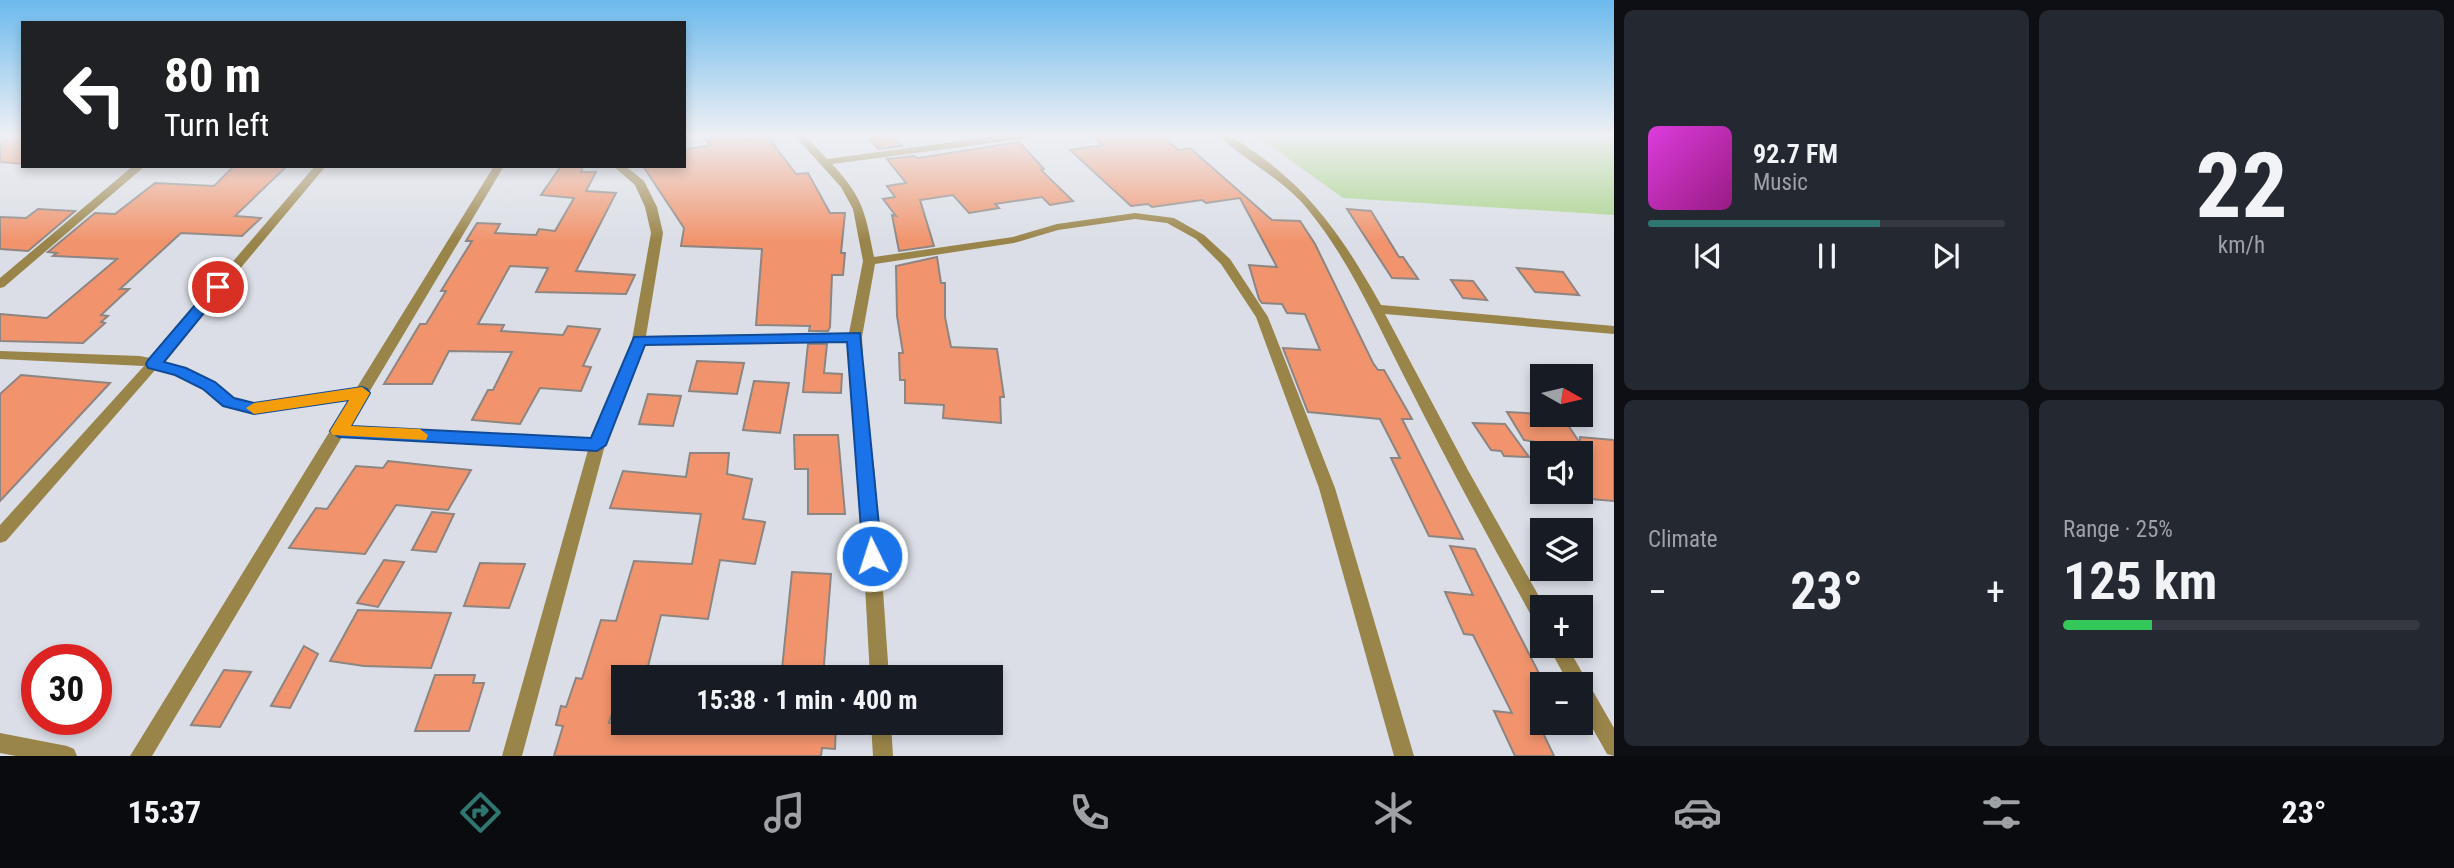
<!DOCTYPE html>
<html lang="en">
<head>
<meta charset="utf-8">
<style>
	:root { --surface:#171b24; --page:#242831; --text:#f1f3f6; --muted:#9ea1a6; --line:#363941; --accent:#2f7670 }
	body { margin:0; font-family:"Roboto Condensed",sans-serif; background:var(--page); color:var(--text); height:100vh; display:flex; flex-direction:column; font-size:26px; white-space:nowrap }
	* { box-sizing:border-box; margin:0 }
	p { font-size:23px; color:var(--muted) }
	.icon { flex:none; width:38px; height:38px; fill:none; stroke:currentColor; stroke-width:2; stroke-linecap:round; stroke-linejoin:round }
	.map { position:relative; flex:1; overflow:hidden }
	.side { display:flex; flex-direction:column; gap:10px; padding:10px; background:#0d0f14; width:840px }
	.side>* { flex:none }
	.top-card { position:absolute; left:21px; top:21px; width:665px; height:147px; border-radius:0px; box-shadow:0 4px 10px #0003; background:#202124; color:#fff; overflow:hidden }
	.needle { width:46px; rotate:98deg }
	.fabs { position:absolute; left:1530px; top:364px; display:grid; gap:14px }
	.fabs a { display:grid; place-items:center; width:63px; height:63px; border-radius:0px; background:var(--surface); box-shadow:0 4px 10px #0003; font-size:35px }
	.speed { position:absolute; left:21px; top:644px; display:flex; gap:14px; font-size:35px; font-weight:700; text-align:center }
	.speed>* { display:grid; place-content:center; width:91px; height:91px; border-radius:50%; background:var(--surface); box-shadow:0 4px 10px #0003; line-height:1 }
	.speed .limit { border:10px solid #d22; background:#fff; color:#111 }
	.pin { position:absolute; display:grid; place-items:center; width:60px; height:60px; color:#fff; margin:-30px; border:4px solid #fff; border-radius:50%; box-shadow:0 2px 7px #0007 }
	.me { position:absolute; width:77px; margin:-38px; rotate:356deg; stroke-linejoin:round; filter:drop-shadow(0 0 5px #0008) }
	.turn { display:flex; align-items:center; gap:24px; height:147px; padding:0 28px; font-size:32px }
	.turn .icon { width:91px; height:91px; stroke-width:2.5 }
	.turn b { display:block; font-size:49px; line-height:60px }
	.big { font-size:52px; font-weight:700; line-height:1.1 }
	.side .widget { flex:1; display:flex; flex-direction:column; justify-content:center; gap:10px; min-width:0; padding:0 24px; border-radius:10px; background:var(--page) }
	.side .dial { align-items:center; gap:0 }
	.dial b { font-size:91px; line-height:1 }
	.song { display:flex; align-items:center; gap:21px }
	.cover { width:84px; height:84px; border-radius:10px; background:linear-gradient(135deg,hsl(300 70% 55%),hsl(310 70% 35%)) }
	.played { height:7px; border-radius:4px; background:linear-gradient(90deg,var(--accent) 65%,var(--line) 65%) }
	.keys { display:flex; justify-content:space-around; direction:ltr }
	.heat { display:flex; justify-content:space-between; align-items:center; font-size:38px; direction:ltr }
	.charge { height:10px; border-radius:5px; background:linear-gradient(90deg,#34c759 25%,var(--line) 0) }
	.side .tiles { flex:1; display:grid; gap:10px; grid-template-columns:repeat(2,1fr) }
	.trip { position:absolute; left:611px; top:665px; width:392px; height:70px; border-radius:0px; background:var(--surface); box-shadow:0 4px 10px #0003; font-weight:700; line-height:70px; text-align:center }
	.menu { display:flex; height:112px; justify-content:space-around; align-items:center; background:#090b0e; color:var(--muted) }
	.menu .icon { width:49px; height:49px }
	.menu .selected { color:var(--accent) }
	.menu b { font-size:32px; color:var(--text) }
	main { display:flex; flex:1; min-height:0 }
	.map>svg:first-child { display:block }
	.green { fill:#a8d389 }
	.building { fill:#f1946d; stroke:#8d8581; stroke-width:2 }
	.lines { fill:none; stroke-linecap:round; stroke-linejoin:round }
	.minor { fill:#998449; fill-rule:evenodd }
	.route { fill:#1a73e8; stroke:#114b97; stroke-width:2 }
	.slow { fill:#f59e0b }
</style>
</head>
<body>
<main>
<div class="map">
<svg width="1614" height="756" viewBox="0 0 1614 756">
	<rect width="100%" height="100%" fill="#dbdee6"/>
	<!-- green -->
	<polygon class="green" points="1256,135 1614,135 1614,215 1343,198"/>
	<!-- building -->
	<g class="building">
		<polygon points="13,135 23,135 23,164 0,162 0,143"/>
		<polygon points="724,135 742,135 746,140 767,136 796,174 808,173 830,213 845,213 841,253 845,253 843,275 832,275 830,327 828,331 809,331 810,326 756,325 762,249 681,246 684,228 643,166 684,166 684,150 710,145 705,139"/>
		<polygon points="885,135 889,135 902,146 878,149 870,139"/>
		<polygon points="1092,135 1161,135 1179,150 1190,148 1272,220 1300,221 1315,244 1373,363 1378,370 1384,370 1412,419 1402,419 1463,539 1429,536 1391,458 1400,458 1380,419 1308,412 1283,348 1320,350 1305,314 1287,313 1282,304 1262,303 1259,299 1249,265 1277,267 1240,198 1206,203 1202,200 1152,207 1148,204 1131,206 1070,150 1103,145"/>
		<polygon points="1019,142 1044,169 1041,170 1073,201 1050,205 1042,197 995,204 999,208 969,213 953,195 920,200 934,246 899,251 892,215 896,216 883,199 895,197 887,186 906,183 887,159 914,156 918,158"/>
		<polygon points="234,166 287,166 235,216 261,218 242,236 181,233 120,289 129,289 101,315 108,316 101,322 105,323 83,343 0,341 0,314 47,318 117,259 53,256 57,253 48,252 95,213 115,214 155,183 214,186"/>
		<polygon points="561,166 583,166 581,172 596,172 586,191 616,193 576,271 635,275 626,294 536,292 548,268 510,266 478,324 504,325 501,331 563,335 568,326 600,329 583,366 591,367 581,391 540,388 520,424 472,420 488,390 493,390 512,352 449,351 432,384 384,384 420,324 426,324 446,291 441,291 472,241 466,241 477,223 500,224 495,233 536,235 539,229 555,231 574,198 541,195"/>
		<polygon points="38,209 75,211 28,251 0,249 0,217 26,218"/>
		<polygon points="1347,209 1371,211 1399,257 1403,257 1418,279 1392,278"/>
		<polygon points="937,257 941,283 945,283 945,317 951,347 997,349 1004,397 1000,397 1001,423 943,418 944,405 905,403 905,380 900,380 899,353 903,353 897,316 896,266"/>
		<polygon points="1517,268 1563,272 1579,295 1535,292"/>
		<polygon points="1451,280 1473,281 1487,300 1463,298"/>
		<polygon points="808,344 827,344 824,373 842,374 841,393 803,392"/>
		<polygon points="697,361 744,363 737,394 689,391"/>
		<polygon points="21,375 110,383 0,501 0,394"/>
		<polygon points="754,381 789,383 780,433 743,430"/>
		<polygon points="648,394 681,396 673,426 639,424"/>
		<polygon points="1507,412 1561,415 1580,443 1580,437 1614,440 1614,501 1590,499 1580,483 1580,449 1524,440"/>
		<polygon points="1473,423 1505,424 1529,457 1504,456 1501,451 1491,450"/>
		<polygon points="794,435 838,435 845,514 808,514 808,469 795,469"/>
		<polygon points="690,453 729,453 727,474 752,479 743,519 765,522 755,564 720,560 708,619 661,615 646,674 625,672 609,723 836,723 835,749 822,748 821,756 554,756 563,726 556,725 561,706 566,707 576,678 582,679 601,620 616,621 634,561 692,564 701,514 610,508 623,471 686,477"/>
		<polygon points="388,461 471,470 448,510 396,505 365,554 289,548 316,508 327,509 356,466 383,468"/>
		<polygon points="432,512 454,514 436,552 412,550"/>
		<polygon points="1450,546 1475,549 1542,679 1542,731 1554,756 1515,756 1494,711 1512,713 1473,635 1464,634 1445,592 1473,595"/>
		<polygon points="384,560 404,562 378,607 357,603"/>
		<polygon points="480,563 525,564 509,608 464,606"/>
		<polygon points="792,572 831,574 823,677 789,677 790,670 782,669"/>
		<polygon points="358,610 451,613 431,668 364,666 330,661"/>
		<polygon points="304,646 318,654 290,708 271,706"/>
		<polygon points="224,670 251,672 220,727 191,725"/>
		<polygon points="435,675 475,675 473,683 484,683 469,731 415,731"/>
	</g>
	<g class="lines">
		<!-- minor -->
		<g class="minor">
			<polygon points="0,135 7,135 0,139"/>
			<path d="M794,135H805L827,159L1004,135H1034L1029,138L832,164C864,199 865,212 874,257L1013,237L1057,224L1135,213L1174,218L1204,235L1230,259L1268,317L1335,488L1414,756H1394L1319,488L1256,317L1221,264L1196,239L1167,223L1135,219L1058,230L1014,243L875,264L862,337L864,389L875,475L889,677H870L859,475L850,389L848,341L644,344L605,445L522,756H502L588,450L342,437L152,756H130L349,400L254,414L224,406L204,388L176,375L156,369L6,541L0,543V525L144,366L0,359V351L140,356L150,358L315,166H326L162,362L186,369L214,382L234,398L254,404L356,389L494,166H504L349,426L592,439L632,340L651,233L645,207L635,185L613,166H625L644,181L657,207L663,233L646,336L849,333L863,261L853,209L841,187Z"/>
			<path d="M1218,135C1234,135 1243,145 1256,153C1315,195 1346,243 1381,305L1614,326V334L1385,314L1469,472L1545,607H1542V626L1536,624C1492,545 1449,465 1408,384C1377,324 1349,258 1305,206C1280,177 1245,161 1218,135Z"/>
			<polygon points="133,166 145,166 4,287 0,288 0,278"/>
			<polygon points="1548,646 1567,646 1614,728 1614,756 1607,754 1580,706 1580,684 1569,684"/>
			<polygon points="871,723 891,723 893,756 873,756"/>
			<polygon points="0,733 67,746 74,749 77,756 16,756 0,753"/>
		</g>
	</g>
	<!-- sky -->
	<linearGradient id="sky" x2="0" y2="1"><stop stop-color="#6cbaed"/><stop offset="0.56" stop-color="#eff0f4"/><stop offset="1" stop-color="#eff0f4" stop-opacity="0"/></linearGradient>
	<rect width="1614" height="241" fill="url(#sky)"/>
	<!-- route -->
	<polygon class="route" points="218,283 225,287 164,362 186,368 215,382 234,398 254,403 362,387 367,389 370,393 351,426 591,438 634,337 860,333 882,556 879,562 872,564 866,562 863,556 847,342 645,345 606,445 597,451 339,437 330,431 349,400 254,414 223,406 203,389 175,375 148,368 146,364 148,360 213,284"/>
	<!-- slow -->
	<polygon class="slow" points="362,387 370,393 351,426 420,429 428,435 426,440 333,435 330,431 349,400 254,414 246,408 254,403"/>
</svg>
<div class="fabs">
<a><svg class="needle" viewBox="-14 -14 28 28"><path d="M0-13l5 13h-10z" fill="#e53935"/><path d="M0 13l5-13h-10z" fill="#9ea1a6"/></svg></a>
<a><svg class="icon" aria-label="sound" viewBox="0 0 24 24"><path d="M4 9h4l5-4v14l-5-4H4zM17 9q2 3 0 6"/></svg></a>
<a><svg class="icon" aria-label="layers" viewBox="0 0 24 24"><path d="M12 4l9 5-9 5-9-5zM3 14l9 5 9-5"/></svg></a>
<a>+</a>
<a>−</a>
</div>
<div class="speed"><div class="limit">30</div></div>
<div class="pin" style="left:218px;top:287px;background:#d93025"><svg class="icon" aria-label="arrive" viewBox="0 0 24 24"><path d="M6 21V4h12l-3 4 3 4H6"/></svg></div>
<svg class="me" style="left:872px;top:556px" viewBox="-20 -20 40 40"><circle r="17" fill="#1a73e8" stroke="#fff" stroke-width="3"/><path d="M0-11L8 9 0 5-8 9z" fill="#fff"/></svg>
<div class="trip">15:38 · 1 min · 400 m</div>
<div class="top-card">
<div class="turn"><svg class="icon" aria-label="left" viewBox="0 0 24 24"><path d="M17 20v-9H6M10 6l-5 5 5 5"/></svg><div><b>80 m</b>Turn left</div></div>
</div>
</div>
<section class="side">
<div class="tiles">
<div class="widget">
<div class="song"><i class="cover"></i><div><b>92.7 FM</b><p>Music</p></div></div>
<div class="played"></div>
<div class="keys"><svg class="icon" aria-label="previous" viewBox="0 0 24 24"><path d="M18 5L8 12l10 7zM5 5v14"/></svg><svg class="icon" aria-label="pause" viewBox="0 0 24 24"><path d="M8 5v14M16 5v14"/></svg><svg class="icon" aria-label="next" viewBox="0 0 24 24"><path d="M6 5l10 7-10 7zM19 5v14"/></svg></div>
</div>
<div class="widget dial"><b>22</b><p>km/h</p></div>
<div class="widget"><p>Climate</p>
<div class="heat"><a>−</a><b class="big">23°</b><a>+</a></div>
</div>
<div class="widget"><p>Range · 25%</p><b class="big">125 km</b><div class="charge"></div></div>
</div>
</section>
</main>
<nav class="menu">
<b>15:37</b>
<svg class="icon selected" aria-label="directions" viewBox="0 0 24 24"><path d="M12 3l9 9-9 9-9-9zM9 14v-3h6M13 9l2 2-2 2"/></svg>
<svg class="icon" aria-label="music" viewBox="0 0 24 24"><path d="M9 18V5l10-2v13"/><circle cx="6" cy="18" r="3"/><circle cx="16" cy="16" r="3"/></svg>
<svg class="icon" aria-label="phone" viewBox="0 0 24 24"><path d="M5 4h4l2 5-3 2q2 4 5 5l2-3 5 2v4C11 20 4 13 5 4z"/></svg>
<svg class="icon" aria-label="climate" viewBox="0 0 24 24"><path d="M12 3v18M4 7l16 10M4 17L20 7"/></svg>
<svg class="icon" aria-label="car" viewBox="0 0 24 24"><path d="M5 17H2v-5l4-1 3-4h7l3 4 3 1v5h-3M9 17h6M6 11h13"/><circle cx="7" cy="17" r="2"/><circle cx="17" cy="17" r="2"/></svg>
<svg class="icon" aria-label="filters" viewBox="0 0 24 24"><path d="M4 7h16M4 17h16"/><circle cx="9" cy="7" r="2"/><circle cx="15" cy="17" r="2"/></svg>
<b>23°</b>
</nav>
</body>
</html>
